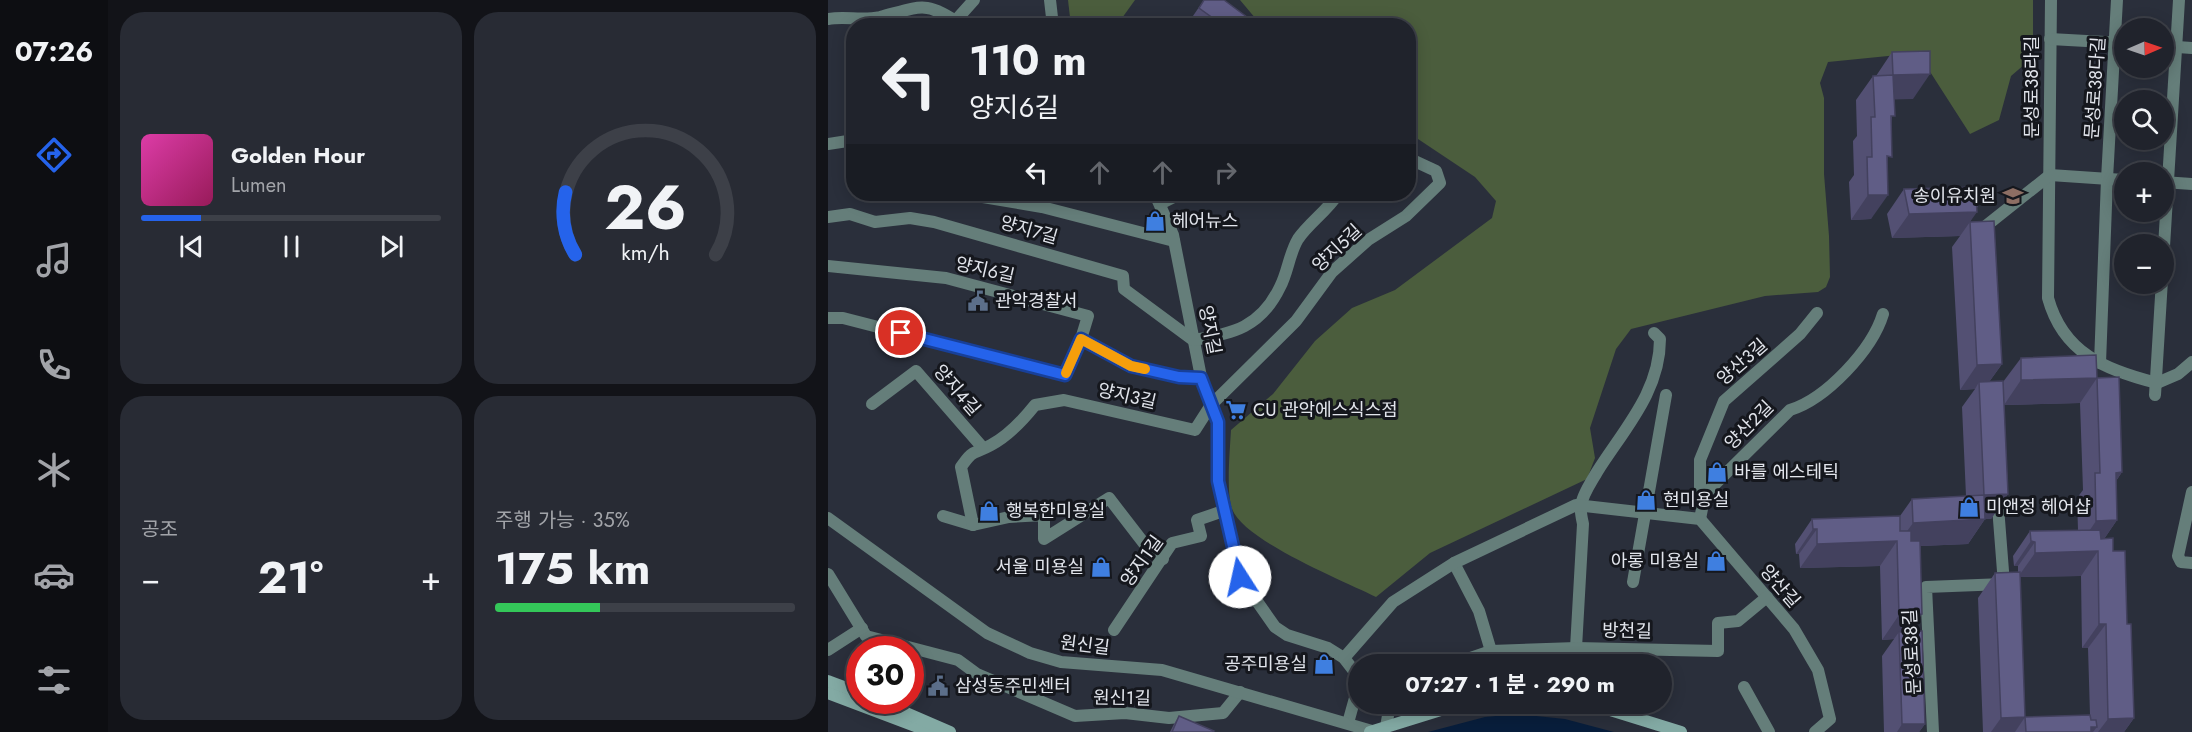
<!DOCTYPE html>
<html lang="ko">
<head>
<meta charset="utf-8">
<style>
	:root { --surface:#20232c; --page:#282b34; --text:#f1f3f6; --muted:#a2a4a9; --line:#3d4048; --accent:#2563eb }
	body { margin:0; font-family:Jost,"Noto Sans KR",sans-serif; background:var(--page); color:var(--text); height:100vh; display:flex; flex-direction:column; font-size:22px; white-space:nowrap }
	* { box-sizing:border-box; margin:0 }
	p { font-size:20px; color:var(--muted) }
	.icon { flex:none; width:33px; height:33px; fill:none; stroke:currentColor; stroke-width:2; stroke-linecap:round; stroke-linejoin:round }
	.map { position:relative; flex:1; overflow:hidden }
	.sheet { display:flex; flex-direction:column; gap:12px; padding:12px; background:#121318; width:720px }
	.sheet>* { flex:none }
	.top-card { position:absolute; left:18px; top:18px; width:570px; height:183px; border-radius:24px; box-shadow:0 3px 15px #0003,0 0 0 2px var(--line); background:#20232c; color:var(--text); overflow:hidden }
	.needle { width:39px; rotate:88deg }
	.buttons { position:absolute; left:1286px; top:18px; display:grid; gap:12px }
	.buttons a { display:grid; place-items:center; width:60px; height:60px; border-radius:50%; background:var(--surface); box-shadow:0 3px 15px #0003,0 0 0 2px var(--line); font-size:30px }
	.speed { position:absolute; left:18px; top:636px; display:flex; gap:12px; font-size:30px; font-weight:700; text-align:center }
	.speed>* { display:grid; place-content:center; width:78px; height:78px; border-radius:50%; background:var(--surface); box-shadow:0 3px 15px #0003,0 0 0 2px var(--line); line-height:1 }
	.speed .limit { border:9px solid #d22; background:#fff; color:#111 }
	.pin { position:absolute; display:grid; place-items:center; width:51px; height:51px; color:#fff; margin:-26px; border:3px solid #fff; border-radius:50%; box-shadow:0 2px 6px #0007 }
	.me { position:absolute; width:66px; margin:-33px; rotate:350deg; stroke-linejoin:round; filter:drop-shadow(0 0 4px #0008) }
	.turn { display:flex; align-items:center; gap:21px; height:126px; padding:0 24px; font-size:27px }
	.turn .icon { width:78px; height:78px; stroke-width:2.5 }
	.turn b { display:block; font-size:42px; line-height:51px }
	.lanes { display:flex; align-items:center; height:57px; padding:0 24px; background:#0003; justify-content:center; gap:30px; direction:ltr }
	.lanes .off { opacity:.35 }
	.big { font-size:45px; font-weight:700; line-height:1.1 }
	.sheet .card { flex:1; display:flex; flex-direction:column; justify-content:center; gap:9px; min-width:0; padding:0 21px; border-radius:24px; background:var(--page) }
	.sheet .dial { align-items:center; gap:0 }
	.dial svg { height:156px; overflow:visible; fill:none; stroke:var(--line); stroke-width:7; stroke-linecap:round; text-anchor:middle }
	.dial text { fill:var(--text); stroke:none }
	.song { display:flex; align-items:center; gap:18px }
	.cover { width:72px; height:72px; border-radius:9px; background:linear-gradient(135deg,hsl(320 70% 55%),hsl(330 70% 35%)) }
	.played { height:6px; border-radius:3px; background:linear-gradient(90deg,var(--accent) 20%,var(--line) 20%) }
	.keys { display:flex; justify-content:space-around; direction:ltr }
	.heat { display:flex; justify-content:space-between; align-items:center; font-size:33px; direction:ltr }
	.charge { height:9px; border-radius:4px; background:linear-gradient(90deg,#34c759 35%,var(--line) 0) }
	.sheet .tiles { flex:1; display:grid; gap:12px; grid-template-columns:repeat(2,1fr) }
	.trip { position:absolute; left:520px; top:654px; width:324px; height:60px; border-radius:30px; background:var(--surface); box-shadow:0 3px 15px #0003,0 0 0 2px var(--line); font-weight:700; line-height:60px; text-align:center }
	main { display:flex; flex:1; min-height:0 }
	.dock { display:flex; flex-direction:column; width:108px; justify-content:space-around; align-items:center; background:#0d0e12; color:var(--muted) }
	.dock .icon { width:42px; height:42px }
	.dock .on { color:var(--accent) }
	.dock b { font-size:27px; color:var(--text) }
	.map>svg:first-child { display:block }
	.green { fill:#4b5d3d }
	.water { fill:#081e3c }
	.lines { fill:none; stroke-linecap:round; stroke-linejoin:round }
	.minor { stroke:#657e7a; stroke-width:12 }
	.tertiary { stroke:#657e7a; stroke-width:12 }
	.secondary { stroke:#83aaa4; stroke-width:12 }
	.wall { fill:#535073 }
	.shaded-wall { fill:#43415e }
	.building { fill:#605d86; stroke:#43415e; stroke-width:1.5 }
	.route-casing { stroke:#184099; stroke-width:15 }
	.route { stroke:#2563eb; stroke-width:10 }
	.slow { stroke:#f59e0b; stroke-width:10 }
	.labels { text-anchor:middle; stroke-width:6; stroke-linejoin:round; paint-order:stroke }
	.street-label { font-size:18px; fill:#e2e5ec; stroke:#15171d }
	.poi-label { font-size:18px; fill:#e2e5ec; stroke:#15171d; text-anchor:start }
</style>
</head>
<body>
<main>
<nav class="dock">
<b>07:26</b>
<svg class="icon on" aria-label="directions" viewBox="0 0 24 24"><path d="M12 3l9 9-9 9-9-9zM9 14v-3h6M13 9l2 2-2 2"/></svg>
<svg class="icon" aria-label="music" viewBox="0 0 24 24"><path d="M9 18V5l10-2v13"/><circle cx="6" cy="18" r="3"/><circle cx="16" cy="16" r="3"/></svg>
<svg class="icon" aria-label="phone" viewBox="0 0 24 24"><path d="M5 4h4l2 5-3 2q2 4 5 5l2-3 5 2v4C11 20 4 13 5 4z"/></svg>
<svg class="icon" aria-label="climate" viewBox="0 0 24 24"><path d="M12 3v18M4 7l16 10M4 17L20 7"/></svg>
<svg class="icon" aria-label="car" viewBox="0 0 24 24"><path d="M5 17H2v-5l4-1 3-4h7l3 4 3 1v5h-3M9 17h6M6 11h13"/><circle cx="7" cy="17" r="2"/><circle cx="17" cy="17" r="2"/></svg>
<svg class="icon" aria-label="filters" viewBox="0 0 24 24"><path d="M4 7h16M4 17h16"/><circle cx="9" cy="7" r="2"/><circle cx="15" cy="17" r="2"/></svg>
</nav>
<section class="sheet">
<div class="tiles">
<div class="card">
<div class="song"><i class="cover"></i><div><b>Golden Hour</b><p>Lumen</p></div></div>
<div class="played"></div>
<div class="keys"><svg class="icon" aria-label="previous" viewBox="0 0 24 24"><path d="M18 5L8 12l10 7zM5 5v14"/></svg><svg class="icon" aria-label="pause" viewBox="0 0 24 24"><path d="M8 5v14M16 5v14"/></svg><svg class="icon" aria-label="next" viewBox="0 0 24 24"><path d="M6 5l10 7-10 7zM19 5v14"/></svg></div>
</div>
<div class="card dial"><svg viewBox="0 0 100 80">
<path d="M14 69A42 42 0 1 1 86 69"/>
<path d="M14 69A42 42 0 0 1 9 37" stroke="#2563eb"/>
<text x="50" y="56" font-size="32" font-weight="700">26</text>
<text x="50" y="72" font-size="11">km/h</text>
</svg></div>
<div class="card"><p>공조</p>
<div class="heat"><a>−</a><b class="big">21°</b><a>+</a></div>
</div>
<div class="card"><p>주행 가능 · 35%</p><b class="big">175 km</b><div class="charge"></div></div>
</div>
</section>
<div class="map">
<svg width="1364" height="732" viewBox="0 0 1364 732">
	<rect width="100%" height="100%" fill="#2a2f3b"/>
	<!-- green -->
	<g class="green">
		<polygon points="240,0 307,0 289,25 243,26"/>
		<path d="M412,0H1205V44L1197,64L1183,76L1171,120L1142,134L1090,53L1000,62L992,83L996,98V174L1001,236L1002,277L998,287L990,292L937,296L803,329L788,349L762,428L767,458L759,479L602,553L548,597C516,581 416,541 404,509C398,492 402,449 403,430L445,394L487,341L524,308L567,290L664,218L668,201L647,177L581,133L580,26L433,25Z"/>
	</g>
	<!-- water -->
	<polygon class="water" points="690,714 737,719 786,732 600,732 657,717"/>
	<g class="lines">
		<!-- minor -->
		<g class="minor">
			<polyline points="222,0 225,26"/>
			<path d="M1223,0L1220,298C1235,353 1277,370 1329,383"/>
			<path d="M0,19C17,16 35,21 52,17C94,6 98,0 135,26"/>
			<polyline points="129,19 146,0"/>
			<polyline points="1222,39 1295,43"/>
			<polyline points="1335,46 1364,48"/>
			<polyline points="0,144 26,140"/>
			<polyline points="1335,182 1364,184"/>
			<polyline points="137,194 214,207 346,241"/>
			<polyline points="327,194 345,235 373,377 390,422 390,481 412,577 447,627 459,635 500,648 516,658 526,671 530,687 520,723"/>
			<polyline points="332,204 352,194"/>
			<path d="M0,217L22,214L47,222L82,218L106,222L295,276L296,289L365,340C405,334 433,327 452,287C460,272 461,254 470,239C481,223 499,211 510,194"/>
			<polyline points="1154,229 1222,175 1296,180"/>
			<polyline points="0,266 118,278 260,316 253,339 303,367 351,377 373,377"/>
			<polyline points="0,318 15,318 237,375 253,339"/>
			<polyline points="1272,363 1279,179 1289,0"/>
			<polyline points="1329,383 1350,374 1364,362"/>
			<polyline points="1327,395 1351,0"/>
			<polyline points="44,404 88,371 155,448"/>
			<polyline points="1364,492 1350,556 1353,562 1364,563"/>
			<polyline points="872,503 872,460 896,401 972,334 989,313"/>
			<polyline points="115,516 145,525 181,517 216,515 216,539 281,498 318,546 335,559"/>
			<path d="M872,519L877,494L962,410C998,399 1044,350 1055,314"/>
			<path d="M145,525L133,467C146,448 145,455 163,445C180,436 195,420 207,405L236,400L367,430L383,405L468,321L504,272L540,240L578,216L612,183L608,171L580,158"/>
			<polyline points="626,563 651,611 663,651"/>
			<polyline points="0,574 38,636 130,660 149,674 247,716 297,713 341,718 395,713 412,692"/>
			<polyline points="805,582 838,395"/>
			<polyline points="286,630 344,543 373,536 369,520 398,510"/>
			<path d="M748,648L755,524C754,519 752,511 753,506C754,495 764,481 769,472C796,429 832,392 832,339L826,333"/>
			<polyline points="0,650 34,628"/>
			<polyline points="516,658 565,602 626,563 748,505 872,519 966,629 990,670 1002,719 987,732"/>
			<polyline points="625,664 663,651 748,648 890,651 890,623 910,621 939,597"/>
			<polyline points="916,687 941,732"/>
			<polyline points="558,727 562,704"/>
			<polyline points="1105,732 1098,587 1176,584 1169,494"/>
		</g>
		<!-- tertiary -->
		<polyline class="tertiary" points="0,518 159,633 202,653 233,662 334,670 544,731"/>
		<!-- secondary -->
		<g class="secondary">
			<polyline points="0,681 32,693"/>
			<polyline points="0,693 103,732"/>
			<polyline points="48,700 122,732"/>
			<polyline points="763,704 853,732"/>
			<polyline points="542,732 632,704"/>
		</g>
	</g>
	<!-- wall -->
	<g class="wall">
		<polygon points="376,0 431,26 358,26"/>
		<polygon points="1064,52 1085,99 1066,99 1059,163 1043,219 1023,220 1021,182 1026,175 1025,141 1029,136 1028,100 1045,76 1048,76"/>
		<polygon points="1076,189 1156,198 1149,207 1142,222 1174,364 1161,382 1180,494 1163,519 1157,519 1140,544 1092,546 1094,614 1082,631 1097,724 1091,732 1056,732 1054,656 1066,639 1054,640 1052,566 972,568 971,554 968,554 967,544 984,519 1072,516 1084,499 1138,496 1134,407 1147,389 1132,390 1124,247 1132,236 1064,238 1059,214"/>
		<polygon points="1193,358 1269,378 1294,472 1288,481 1289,520 1276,539 1285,551 1299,624 1306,718 1296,732 1187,732 1197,717 1262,715 1260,648 1254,648 1253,576 1192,577 1197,717 1187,732 1155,732 1150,598 1167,573 1190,572 1190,566 1186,566 1185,556 1202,531 1250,530 1249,498 1255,490 1252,403 1176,405 1175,382"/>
		<polygon points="351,716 385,732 342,732 346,724"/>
	</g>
	<!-- shaded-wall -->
	<g class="shaded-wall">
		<polygon points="1102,74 1085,99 1048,100 1065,75"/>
		<polygon points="1040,195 1060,195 1043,219 1023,220"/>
		<polygon points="1148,198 1156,198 1146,212 1149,212 1132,236 1064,238 1081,214"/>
		<polygon points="1174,364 1156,389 1151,382 1147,389 1132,390 1149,365"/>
		<polygon points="1269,378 1252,403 1176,405 1193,380"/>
		<polygon points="1294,472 1277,497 1288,473"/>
		<polygon points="1180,494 1163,519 1157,519 1140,544 1069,547 1069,545 1085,523 1156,495"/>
		<polygon points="1289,520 1272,545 1251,546 1268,521"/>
		<polygon points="985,529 989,529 971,554 968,554"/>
		<polygon points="1069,541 1052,566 972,568 989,544"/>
		<polygon points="1203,541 1207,542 1190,566 1186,566"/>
		<polygon points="1270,551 1253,576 1190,577 1207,553"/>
		<polygon points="1094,614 1077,639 1071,632 1066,639 1054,640 1071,615"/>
		<polygon points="1271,624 1278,624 1260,648 1254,648"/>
		<polygon points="1197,717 1187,732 1163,732 1173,718"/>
		<polygon points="1306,718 1296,732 1270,732 1280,719"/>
		<polygon points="1074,724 1097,724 1091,732 1069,732"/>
		<polygon points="1263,727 1269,727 1265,732 1260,732"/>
	</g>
	<!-- building -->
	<g class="building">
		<polygon points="376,0 396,0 431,26 396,26 371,8"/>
		<polygon points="1102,51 1102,74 1065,75 1064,52"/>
		<polygon points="1065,75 1067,116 1063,116 1064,157 1059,156 1060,195 1040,195 1039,157 1044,157 1043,117 1047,117 1045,76"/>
		<polygon points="1155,187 1156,198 1148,198 1149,212 1081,214 1076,189"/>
		<polygon points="1166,221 1174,364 1149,365 1142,222"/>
		<polygon points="1268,355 1269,378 1193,380 1193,358"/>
		<polygon points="1291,377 1294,472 1288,473 1289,520 1268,521 1267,473 1272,473 1269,378"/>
		<polygon points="1175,381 1180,494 1156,495 1151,382"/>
		<polygon points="1156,495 1157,519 1085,523 1084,499"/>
		<polygon points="1072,516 1072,531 1083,531 1083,541 1092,541 1094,614 1071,615 1069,541 989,544 989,529 985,529 984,519"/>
		<polygon points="1272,530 1273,539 1285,538 1285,551 1297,551 1299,624 1303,624 1306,718 1280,719 1278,624 1271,624 1270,551 1207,553 1207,542 1203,541 1202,531"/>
		<polygon points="1192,572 1197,717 1173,718 1167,573"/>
		<polygon points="1094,631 1097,724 1074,724 1071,632"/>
		<polygon points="1262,715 1263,720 1268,720 1269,727 1263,727 1263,732 1198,732 1197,717"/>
		<polygon points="351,716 386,731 385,732 344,732"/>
	</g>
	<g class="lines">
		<!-- route casing -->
		<g class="route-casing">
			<polyline id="route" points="73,333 237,375 253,339 303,366 351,377 373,378 390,422 390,481 412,577"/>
		</g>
		<!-- route -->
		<use href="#route" class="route"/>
		<!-- slow -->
		<polyline class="slow" points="238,373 253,339 303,366 317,369"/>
	</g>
	<!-- icons -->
	<defs>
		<g id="school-bare" transform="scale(1.62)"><path d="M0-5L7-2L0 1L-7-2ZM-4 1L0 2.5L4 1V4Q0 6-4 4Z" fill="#8d6e63" stroke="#15171d" stroke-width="2.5" paint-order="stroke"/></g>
		<g id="shop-bare" transform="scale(1.62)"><path d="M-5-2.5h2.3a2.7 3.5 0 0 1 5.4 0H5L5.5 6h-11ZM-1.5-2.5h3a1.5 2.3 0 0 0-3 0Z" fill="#3f7fe0" stroke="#15171d" stroke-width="2.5" paint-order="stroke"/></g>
		<g id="civic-bare" transform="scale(1.62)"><path d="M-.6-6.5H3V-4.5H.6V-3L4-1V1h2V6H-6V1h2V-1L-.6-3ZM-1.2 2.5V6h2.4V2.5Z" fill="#5c6f8a" stroke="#15171d" stroke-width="2.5" paint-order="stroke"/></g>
		<g id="supermarket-bare" transform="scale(1.62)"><path d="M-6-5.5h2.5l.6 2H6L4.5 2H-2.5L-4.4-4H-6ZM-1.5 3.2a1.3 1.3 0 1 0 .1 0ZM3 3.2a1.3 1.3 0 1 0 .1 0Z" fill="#3f7fe0" stroke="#15171d" stroke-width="2.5" paint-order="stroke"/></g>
	</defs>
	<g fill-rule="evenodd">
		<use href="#school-bare" x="1185" y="196"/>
		<use href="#shop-bare" x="327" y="221"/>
		<use href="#civic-bare" x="150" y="301"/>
		<use href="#supermarket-bare" x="408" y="410"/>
		<use href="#shop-bare" x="889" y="472"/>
		<use href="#shop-bare" x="818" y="500"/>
		<use href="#shop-bare" x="1141" y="507"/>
		<use href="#shop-bare" x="161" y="511"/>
		<use href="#shop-bare" x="888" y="561"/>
		<use href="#shop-bare" x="273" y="567"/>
		<use href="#shop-bare" x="496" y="664"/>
		<use href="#civic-bare" x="110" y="686"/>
	</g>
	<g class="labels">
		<!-- street labels -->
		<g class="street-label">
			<text transform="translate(1204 87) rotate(-90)" y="6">문성로38라길</text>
			<text transform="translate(1267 88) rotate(-86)" y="6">문성로38다길</text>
			<text transform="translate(201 230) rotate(16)" y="6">양지7길</text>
			<text transform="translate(509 248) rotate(-43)" y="6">양지5길</text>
			<text transform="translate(157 270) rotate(13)" y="6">양지6길</text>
			<text transform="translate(382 330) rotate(79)" y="6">양지길</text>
			<text transform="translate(914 362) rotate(-41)" y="6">양산3길</text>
			<text transform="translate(129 390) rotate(49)" y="6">양지4길</text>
			<text transform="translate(299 396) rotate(13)" y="6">양지3길</text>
			<text transform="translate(921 425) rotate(-45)" y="6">양산2길</text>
			<text transform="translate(314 561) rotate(-54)" y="6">양지1길</text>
			<text transform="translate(952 586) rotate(49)" y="6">양산길</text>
			<text transform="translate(799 631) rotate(1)" y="6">방천길</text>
			<text transform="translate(257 645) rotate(7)" y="6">원신길</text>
			<text transform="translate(1084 652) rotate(-93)" y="6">문성로38길</text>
			<text transform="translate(294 698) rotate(1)" y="6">원신1길</text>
		</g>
		<!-- poi labels -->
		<g class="poi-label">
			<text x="1168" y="202" text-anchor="end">송이유치원</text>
			<text x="344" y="227">헤어뉴스</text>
			<text x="167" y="307">관악경찰서</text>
			<text x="425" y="416">CU 관악에스식스점</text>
			<text x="906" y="478">바를 에스테틱</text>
			<text x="835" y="506">현미용실</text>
			<text x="1158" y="513">미앤정 헤어샵</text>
			<text x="178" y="517">행복한미용실</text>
			<text x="871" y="567" text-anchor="end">아롱 미용실</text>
			<text x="256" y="573" text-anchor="end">서울 미용실</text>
			<text x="479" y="670" text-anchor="end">공주미용실</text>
			<text x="127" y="692">삼성동주민센터</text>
		</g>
	</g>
</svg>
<div class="buttons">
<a><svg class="needle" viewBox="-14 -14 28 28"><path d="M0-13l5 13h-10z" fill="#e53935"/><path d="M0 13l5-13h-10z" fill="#a2a4a9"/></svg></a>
<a><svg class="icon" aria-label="search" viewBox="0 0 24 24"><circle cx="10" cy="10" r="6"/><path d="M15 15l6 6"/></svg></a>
<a>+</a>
<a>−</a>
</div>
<div class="speed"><div class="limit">30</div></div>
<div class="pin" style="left:73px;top:333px;background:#d93025"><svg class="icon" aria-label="arrive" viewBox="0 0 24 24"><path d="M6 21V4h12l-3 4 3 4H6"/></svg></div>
<svg class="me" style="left:412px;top:577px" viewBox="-20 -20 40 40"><circle r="19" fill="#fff"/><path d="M0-13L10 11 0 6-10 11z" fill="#2563eb"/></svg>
<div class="trip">07:27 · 1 분 · 290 m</div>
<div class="top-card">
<div class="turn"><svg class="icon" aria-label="left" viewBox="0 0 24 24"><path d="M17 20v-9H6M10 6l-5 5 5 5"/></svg><div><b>110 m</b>양지6길</div></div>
<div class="lanes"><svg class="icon" aria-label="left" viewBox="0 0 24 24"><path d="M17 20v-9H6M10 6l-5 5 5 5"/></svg><svg class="icon off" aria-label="ahead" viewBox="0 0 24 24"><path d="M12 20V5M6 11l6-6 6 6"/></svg><svg class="icon off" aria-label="ahead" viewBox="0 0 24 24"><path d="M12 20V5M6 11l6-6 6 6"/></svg><svg class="icon off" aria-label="right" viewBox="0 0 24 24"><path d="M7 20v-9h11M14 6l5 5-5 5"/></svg></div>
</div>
</div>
</main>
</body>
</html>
